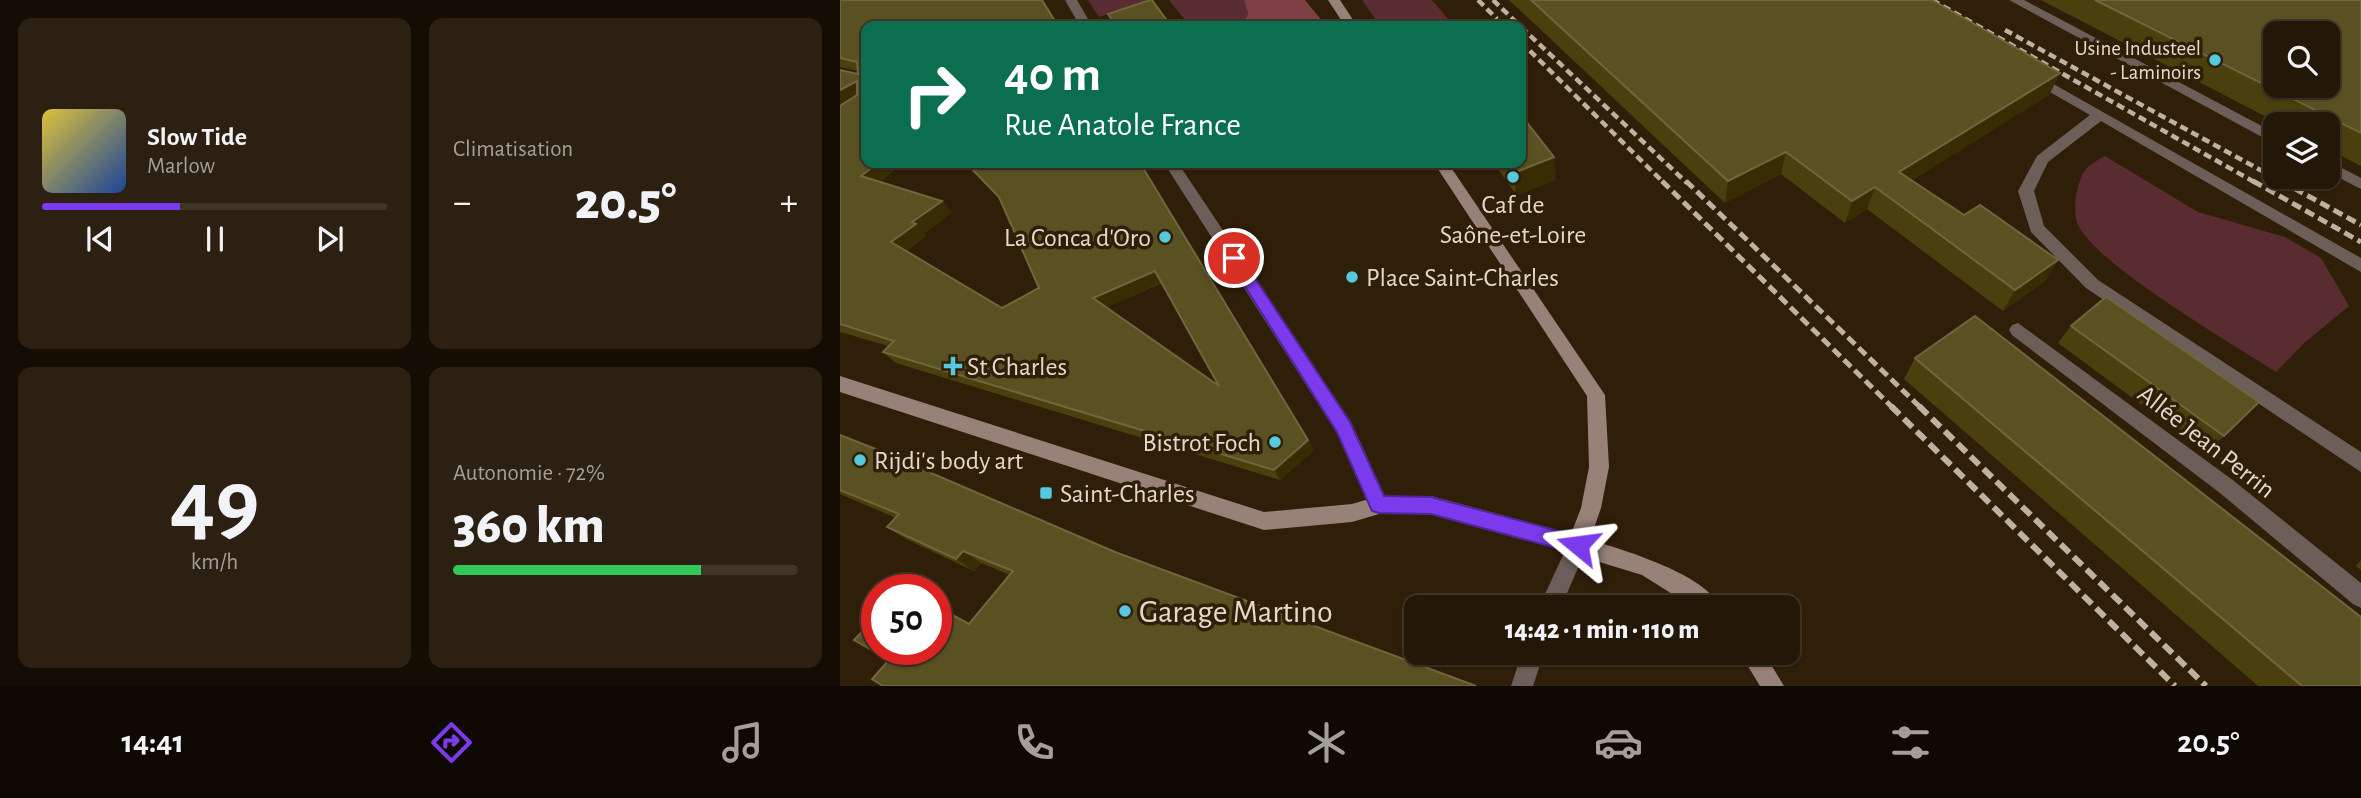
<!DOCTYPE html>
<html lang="fr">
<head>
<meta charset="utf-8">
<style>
	:root { --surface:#231707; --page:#2b2011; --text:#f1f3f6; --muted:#a39f9b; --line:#403628; --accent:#7c3aed }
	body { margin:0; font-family:"Alegreya Sans",sans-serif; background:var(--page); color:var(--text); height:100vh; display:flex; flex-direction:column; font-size:26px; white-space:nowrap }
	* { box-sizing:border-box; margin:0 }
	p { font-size:23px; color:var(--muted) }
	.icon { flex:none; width:38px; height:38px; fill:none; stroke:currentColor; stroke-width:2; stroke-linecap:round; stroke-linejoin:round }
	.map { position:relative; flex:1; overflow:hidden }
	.panel { display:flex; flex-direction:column; gap:18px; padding:18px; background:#130d04; width:840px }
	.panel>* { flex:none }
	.guide { position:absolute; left:21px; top:21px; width:665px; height:147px; border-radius:14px; box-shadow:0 2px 5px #0004,0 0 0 2px var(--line); background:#0b6e4f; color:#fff; overflow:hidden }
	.tools { position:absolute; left:1423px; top:21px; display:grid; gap:14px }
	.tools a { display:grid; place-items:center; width:77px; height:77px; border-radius:14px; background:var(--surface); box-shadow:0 2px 5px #0004,0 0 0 2px var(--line); font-size:35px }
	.speed { position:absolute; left:21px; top:574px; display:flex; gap:14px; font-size:35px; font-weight:700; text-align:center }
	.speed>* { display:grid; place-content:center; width:91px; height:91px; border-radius:50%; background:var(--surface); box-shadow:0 2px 5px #0004,0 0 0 2px var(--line); line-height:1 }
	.speed .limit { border:10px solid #d22; background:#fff; color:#111 }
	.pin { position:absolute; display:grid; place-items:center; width:60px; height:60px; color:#fff; margin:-30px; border:4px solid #fff; border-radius:50%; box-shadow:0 2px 7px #0007 }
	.me { position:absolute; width:77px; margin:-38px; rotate:286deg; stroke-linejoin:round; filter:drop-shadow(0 0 5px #0008) }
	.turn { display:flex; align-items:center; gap:24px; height:147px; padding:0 28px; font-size:32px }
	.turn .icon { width:91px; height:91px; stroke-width:2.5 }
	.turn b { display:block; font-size:49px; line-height:60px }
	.big { font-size:52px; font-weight:800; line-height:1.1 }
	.panel .tile { flex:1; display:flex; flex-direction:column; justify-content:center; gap:10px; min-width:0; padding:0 24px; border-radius:14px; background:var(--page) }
	.panel .dial { align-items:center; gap:0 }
	.dial b { font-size:91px; line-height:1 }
	.song { display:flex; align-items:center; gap:21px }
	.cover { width:84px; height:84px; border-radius:10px; background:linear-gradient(135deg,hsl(50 70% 55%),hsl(220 70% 35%)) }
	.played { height:7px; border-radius:4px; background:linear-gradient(90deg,var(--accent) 40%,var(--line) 40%) }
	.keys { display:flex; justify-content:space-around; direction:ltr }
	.heat { display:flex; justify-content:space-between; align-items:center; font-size:38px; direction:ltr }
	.charge { height:10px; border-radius:5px; background:linear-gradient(90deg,#34c759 72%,var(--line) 0) }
	.panel .tiles { flex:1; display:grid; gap:18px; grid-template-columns:repeat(2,1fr) }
	.trip { position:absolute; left:564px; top:595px; width:396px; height:70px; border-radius:14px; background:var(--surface); box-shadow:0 2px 5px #0004,0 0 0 2px var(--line); font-weight:800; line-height:70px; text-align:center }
	.tabs { display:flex; height:112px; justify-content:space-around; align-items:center; background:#0e0903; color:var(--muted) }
	.tabs .icon { width:49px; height:49px }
	.tabs .on { color:var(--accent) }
	.tabs b { font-size:32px; color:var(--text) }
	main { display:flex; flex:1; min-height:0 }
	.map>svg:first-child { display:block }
	.green { fill:#582c31 }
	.forest { fill:#7d3e45 }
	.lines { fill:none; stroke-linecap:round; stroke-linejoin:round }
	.service { fill:#6c5f5a; fill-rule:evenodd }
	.minor { fill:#6c5f5a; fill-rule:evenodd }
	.secondary { fill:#978179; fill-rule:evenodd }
	.rail-far2 { stroke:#bdb1a2; stroke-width:4.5; stroke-dasharray:8 4.5; stroke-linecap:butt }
	.rail-far1 { stroke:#bdb1a2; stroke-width:5; stroke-dasharray:10 5; stroke-linecap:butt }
	.rail { stroke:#bdb1a2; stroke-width:6; stroke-dasharray:12 6; stroke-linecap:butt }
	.wall { fill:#4a400e; fill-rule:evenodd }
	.shaded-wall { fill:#382c04 }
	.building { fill:#5a5123; stroke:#70663d; stroke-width:2; fill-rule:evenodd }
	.route { fill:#7c3aed; stroke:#51269a; stroke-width:2 }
	.poi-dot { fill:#55cadf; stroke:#2f1f09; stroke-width:2.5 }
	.labels { text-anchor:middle; stroke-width:7; stroke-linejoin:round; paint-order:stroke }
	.far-poi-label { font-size:21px; fill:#e4d8cb; stroke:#2f1f09; text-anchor:end }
	.poi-label { font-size:26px; fill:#e4d8cb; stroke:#2f1f09; text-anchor:start }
	.street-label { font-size:26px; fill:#e4d8cb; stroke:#2f1f09 }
	.near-poi-label { font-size:32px; fill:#e4d8cb; stroke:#2f1f09; text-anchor:start }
</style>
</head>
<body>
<main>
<section class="panel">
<div class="tiles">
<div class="tile">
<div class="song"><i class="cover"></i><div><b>Slow Tide</b><p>Marlow</p></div></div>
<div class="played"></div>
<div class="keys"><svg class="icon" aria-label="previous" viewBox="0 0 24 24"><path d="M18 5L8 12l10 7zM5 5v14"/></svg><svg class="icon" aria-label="pause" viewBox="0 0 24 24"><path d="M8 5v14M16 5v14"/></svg><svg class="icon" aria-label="next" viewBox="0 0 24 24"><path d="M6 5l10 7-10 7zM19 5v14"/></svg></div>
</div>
<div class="tile"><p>Climatisation</p>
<div class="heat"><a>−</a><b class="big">20.5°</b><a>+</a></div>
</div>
<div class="tile dial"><b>49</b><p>km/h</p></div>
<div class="tile"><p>Autonomie · 72%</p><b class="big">360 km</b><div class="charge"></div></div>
</div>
</section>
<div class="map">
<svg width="1521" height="686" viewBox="0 0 1521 686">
	<rect width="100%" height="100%" fill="#2f1f09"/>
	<!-- green -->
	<g class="green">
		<polygon points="248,0 305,0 296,6 259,17"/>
		<polygon points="329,0 404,0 408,14 402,26 350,26"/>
		<polygon points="522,0 592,0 614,26 540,26"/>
		<path d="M1265,156L1358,212L1445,237L1481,258L1509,306L1464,343L1436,372C1393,344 1257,265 1238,225C1232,212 1236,184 1244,172C1248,165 1258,160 1265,156Z"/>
	</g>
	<!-- forest -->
	<polygon class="forest" points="404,0 465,0 483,22 468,26 402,26 408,14"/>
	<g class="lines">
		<!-- service -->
		<g class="service">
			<polygon points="1194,73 1521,258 1521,272 1261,121 1208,162 1194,191 1204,226 1258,280 1521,452 1521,472 1246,288 1191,232 1178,191 1197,156 1250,115 1189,80 1189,74"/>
			<polygon points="1178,323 1394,481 1521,583 1521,608 1513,604 1380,493 1172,335 1169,330 1172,325"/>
		</g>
		<!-- minor -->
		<g class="minor">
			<polygon points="225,0 237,0 252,26 240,26"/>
			<polygon points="1169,0 1184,0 1435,133 1435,144"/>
			<polygon points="1488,161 1521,178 1521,189 1488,172"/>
			<polygon points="324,163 338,163 511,422 549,505 546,511 539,514 532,511 497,433"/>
			<polygon points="738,535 745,538 748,545 721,607 699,607 731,538"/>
			<polygon points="682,653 704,653 693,686 671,686"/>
		</g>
		<!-- secondary -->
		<g class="secondary">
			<polygon points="488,0 500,0 517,26 505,26"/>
			<path d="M594,163H608L765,395L769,467L761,508L750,540C782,549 867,575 880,607H853L802,575L655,530L591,514H539L512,522L424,530L0,392V376L424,512L512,504L539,496H591L731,534L741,508L749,467L747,396Z"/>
			<polygon points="900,653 924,653 944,686 920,686"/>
		</g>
		<!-- rail-far2 -->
		<g class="rail-far2">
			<polyline points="638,0 657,19"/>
			<polyline points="653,0 680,26"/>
			<polyline points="1092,0 1416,183"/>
			<polyline points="681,27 847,183"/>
			<polyline points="1165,30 1444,183"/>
			<polyline points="681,42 824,183"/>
		</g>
		<!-- rail-far1 -->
		<g class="rail-far1">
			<polyline points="822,181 1053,408"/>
			<polyline points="846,181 1081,408"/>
			<polyline points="1413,181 1521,242"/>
			<polyline points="1441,181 1521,225"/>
		</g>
		<!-- rail -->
		<g class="rail">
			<polyline points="1051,406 1335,686"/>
			<polyline points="1079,406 1366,686"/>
		</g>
	</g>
	<!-- wall -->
	<g class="wall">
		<path d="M0,0H202L26,163H63L40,182L102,201L112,213L84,233L86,236L66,251L162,308L199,288L161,201L134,172L126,163H300L474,450L440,480L56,363L43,352L48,346L0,332V70L18,74V71L0,67ZM322,283L379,386L266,307Z"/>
		<polygon points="669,0 1092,0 1220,73 1209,95 1072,180 1124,215 1218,260 1205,281 1163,311 1027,209 1005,223 941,174 885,203"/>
		<polygon points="1201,0 1521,0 1521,166 1488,149 1488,124 1440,124"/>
		<polygon points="654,163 681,163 716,180 676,195"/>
		<polygon points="1231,326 1384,436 1366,452 1218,343"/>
		<polygon points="1075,358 1521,686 1418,686 1064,379"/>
		<polygon points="0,435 275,552 129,624 170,575 141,563 134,571 66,539 47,527 56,518 0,494"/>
		<polygon points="1521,560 1521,570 1516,566"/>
	</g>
	<!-- shaded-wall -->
	<g class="shaded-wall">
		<polygon points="1220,73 1209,95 1051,194 1059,172"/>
		<polygon points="17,81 26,92 0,108 0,90"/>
		<polygon points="946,152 941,174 885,203 888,181"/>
		<polygon points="714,157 716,180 676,195 674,173"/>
		<polygon points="38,163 63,163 32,188 21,176"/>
		<polygon points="1035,187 1027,209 1005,223 1012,201"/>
		<polygon points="102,201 112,213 84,233 86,236 62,253 51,242 72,222"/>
		<polygon points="1218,260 1205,281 1163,311 1175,290"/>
		<polygon points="315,271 322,282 262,309 253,298"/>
		<polygon points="468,440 474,450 440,480 434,470"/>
		<polygon points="123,551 141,563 134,571 116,559"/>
	</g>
	<!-- building -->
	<g class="building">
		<path d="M0,0H202L218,26H26V163H38L21,176L102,201L72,222L76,224L51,242L162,308L199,288L159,197L126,163H300L468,440L434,470L43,352L54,341L0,324V106L17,95V81L0,90V70L18,74L17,62L0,58ZM315,271L379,386L253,298Z"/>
		<polygon points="310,0 312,0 331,26 276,26 268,14"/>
		<polygon points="691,0 1092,0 1220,73 1059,172 1124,215 1140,205 1218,260 1175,290 1035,187 1012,201 946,152 888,181"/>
		<path d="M1255,0H1521V133ZM1435,33H1488V86H1435Z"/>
		<polygon points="681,115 714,157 674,173 667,163 681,163"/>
		<polygon points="1266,297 1419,402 1384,436 1231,326"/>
		<polygon points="1135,316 1521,617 1521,686 1462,686 1075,358"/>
		<polygon points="0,435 33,448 275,552 636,686 43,686 32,679 49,660 14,640 37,616 37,649 96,649 96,606 129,624 173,571 123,551 116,559 47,527 59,514 0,490"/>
	</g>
	<!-- route -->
	<polygon class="route" points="394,253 399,254 510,422 544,496 591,497 738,536 745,539 748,545 745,551 738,554 591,514 539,513 532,511 497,432 387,258"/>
	<!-- markers -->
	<g class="poi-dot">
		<circle cx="1375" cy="60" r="7"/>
		<circle cx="673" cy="177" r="7"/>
		<circle cx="325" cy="237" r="7"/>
		<circle cx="512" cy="277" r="7"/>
		<path d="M109.5 355.5h7v7h7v7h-7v7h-7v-7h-7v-7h7z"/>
		<circle cx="435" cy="442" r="7"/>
		<circle cx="20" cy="460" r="7"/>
		<rect x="199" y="486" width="14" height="14" rx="3.5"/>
		<circle cx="285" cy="611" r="7"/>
	</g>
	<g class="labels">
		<!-- far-poi labels -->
		<g class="far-poi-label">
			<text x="1361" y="55">Usine Industeel<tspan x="1361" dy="24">- Laminoirs</tspan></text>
		</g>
		<!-- poi labels -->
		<g class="poi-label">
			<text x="673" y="213" text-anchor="middle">Caf de<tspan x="673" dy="30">Saône-et-Loire</tspan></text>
			<text x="311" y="246" text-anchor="end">La Conca d'Oro</text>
			<text x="526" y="286">Place Saint-Charles</text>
			<text x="127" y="375">St Charles</text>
			<text x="421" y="451" text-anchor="end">Bistrot Foch</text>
			<text x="34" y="469">Rijdi's body art</text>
			<text x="220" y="502">Saint-Charles</text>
		</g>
		<!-- street labels -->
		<g class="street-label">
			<text transform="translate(1367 441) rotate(38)" y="9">Allée Jean Perrin</text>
		</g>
		<!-- near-poi labels -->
		<g class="near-poi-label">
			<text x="299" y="622">Garage Martino</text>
		</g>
	</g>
</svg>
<div class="tools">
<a><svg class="icon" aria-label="search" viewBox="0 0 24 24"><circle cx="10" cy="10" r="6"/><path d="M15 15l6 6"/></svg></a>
<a><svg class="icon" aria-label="layers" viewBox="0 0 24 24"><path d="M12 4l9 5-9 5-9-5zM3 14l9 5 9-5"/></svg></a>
</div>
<div class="speed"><div class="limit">50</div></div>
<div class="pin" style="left:394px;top:258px;background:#d93025"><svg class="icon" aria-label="arrive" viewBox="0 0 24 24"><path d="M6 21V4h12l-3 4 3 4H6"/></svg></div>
<svg class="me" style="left:738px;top:545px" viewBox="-20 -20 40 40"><path d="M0-17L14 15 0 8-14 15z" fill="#7c3aed" stroke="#fff" stroke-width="4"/></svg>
<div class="trip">14:42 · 1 min · 110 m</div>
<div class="guide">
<div class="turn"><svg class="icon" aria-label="right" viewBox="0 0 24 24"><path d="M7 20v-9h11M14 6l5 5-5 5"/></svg><div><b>40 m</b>Rue Anatole France</div></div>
</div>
</div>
</main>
<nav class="tabs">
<b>14:41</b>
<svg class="icon on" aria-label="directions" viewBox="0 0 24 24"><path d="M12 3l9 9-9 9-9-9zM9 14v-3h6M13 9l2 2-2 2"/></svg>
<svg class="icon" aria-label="music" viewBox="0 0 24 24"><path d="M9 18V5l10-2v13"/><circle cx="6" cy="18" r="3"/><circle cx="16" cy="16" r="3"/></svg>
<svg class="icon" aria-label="phone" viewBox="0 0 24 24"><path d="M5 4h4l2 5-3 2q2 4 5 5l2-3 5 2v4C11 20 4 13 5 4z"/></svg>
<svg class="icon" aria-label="climate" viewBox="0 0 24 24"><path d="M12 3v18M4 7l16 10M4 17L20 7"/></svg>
<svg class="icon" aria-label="car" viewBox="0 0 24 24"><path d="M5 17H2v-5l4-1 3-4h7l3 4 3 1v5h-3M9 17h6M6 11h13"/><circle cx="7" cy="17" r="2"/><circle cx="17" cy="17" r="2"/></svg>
<svg class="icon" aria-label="filters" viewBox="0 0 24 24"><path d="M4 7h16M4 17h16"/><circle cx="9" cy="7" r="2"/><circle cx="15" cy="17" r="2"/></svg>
<b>20.5°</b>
</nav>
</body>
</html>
